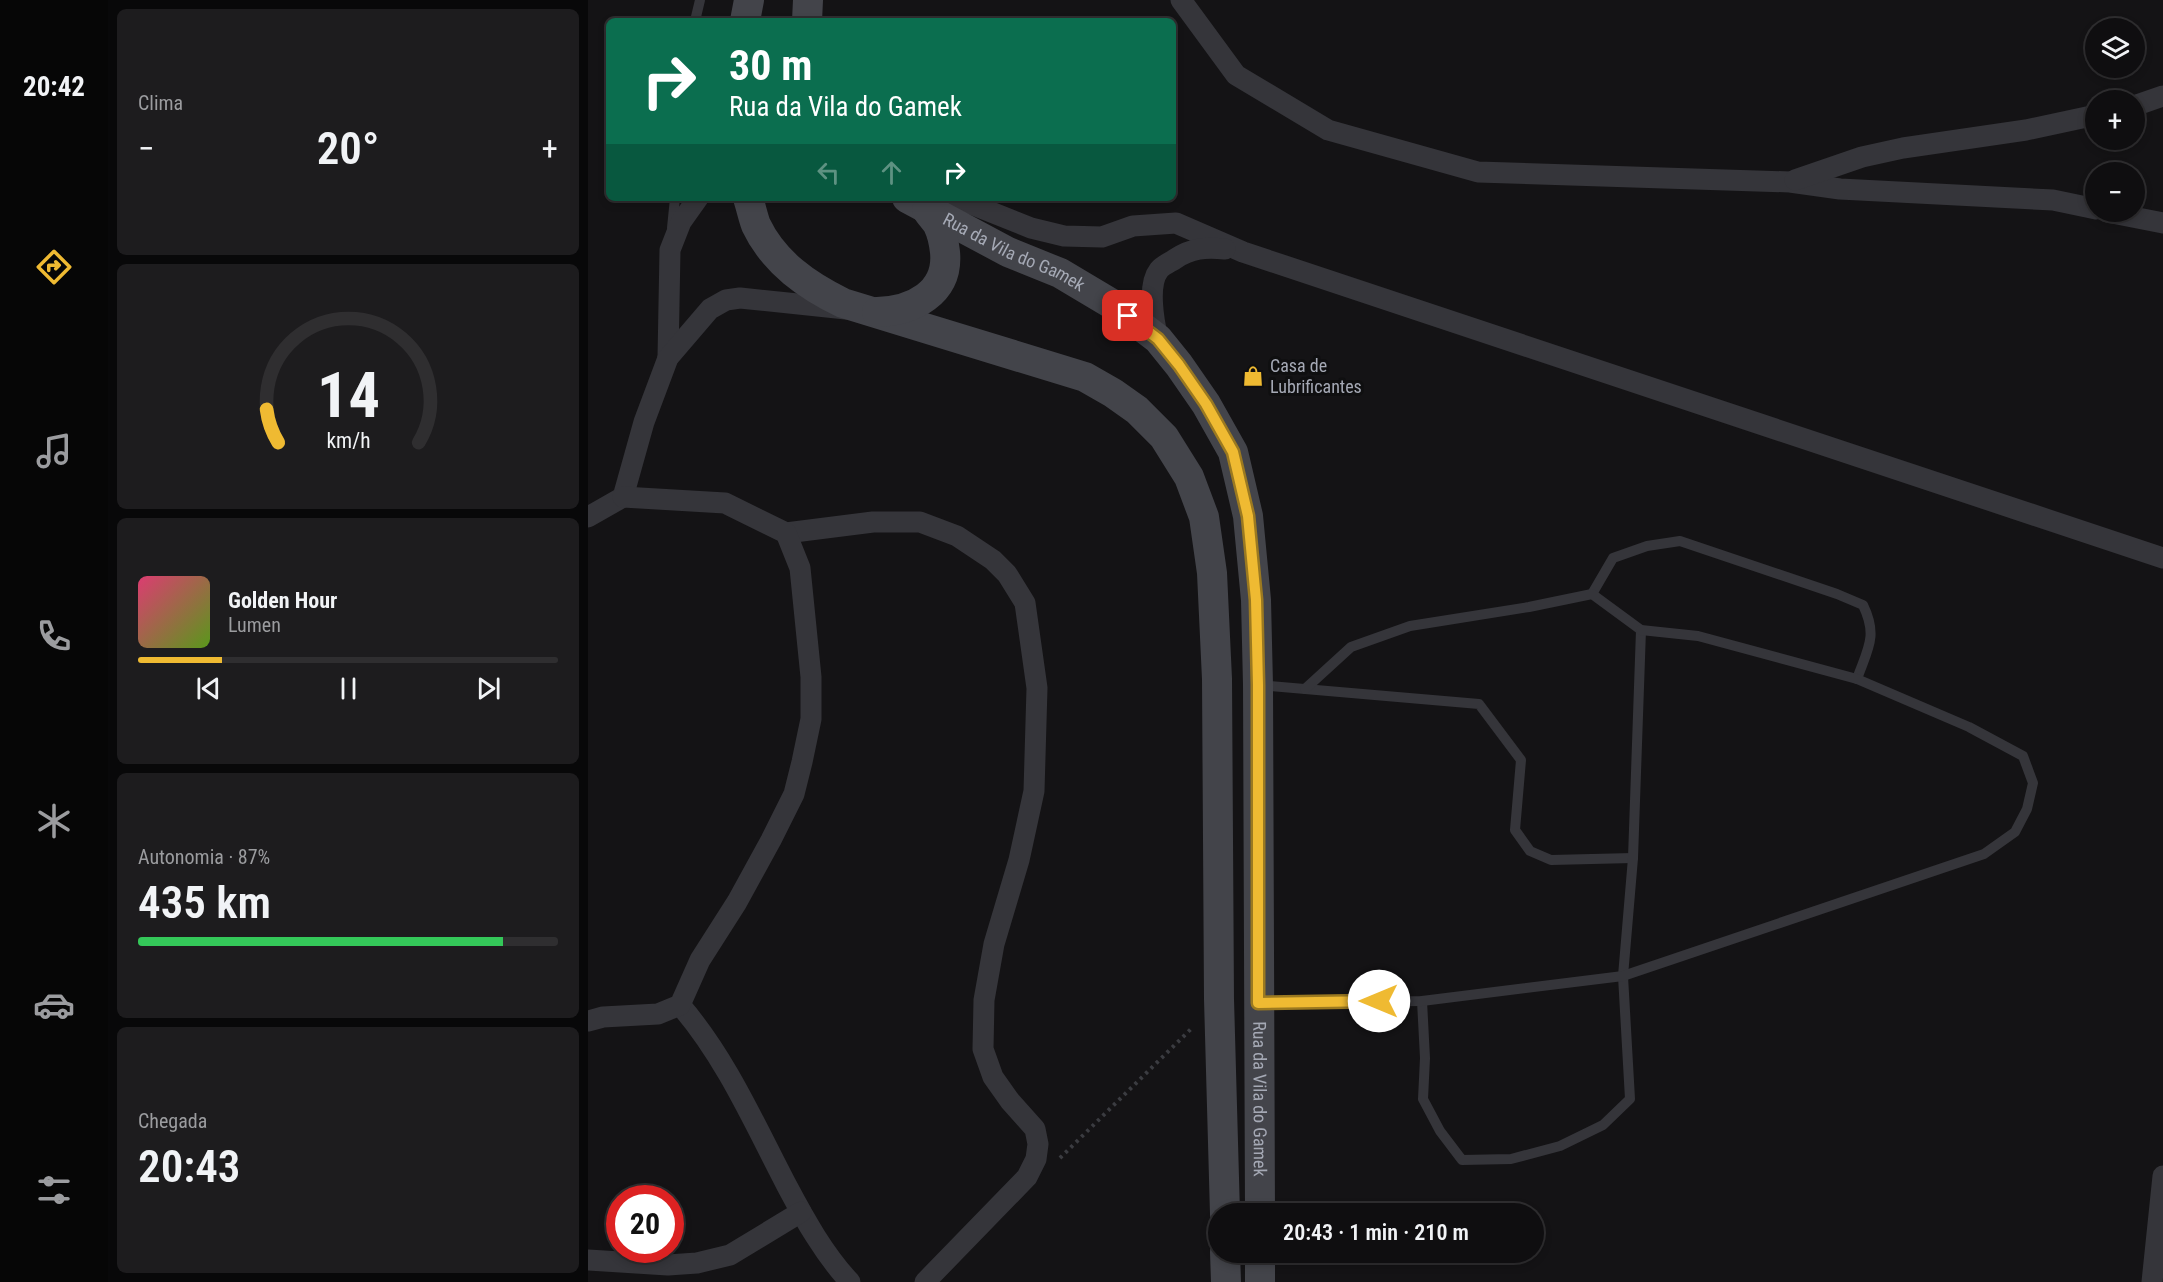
<!DOCTYPE html>
<html lang="pt">
<head>
<meta charset="utf-8">
<style>
	:root { --surface:#0f0e10; --page:#1d1c1e; --text:#f1f3f6; --muted:#9b9c9f; --line:#2f2e30; --accent:#efba32 }
	body { margin:0; font-family:"Roboto Condensed",sans-serif; background:var(--page); color:var(--text); height:100vh; display:flex; flex-direction:column; font-size:22px; white-space:nowrap }
	* { box-sizing:border-box; margin:0 }
	p { font-size:20px; color:var(--muted) }
	.icon { flex:none; width:33px; height:33px; fill:none; stroke:currentColor; stroke-width:2; stroke-linecap:round; stroke-linejoin:round }
	.map { position:relative; flex:1; overflow:hidden }
	.details { display:flex; flex-direction:column; gap:9px; padding:9px; background:#080809; width:480px }
	.details>* { flex:none }
	.hud { position:absolute; left:18px; top:18px; width:570px; height:183px; border-radius:9px; box-shadow:0 3px 9px #0003,0 0 0 2px var(--line); background:#0b6e4f; color:#fff; overflow:hidden }
	.tools { position:absolute; left:1497px; top:18px; display:grid; gap:12px }
	.tools a { display:grid; place-items:center; width:60px; height:60px; border-radius:50%; background:var(--surface); box-shadow:0 3px 9px #0003,0 0 0 2px var(--line); font-size:30px }
	.speed { position:absolute; left:18px; top:1185px; display:flex; gap:12px; font-size:30px; font-weight:700; text-align:center }
	.speed>* { display:grid; place-content:center; width:78px; height:78px; border-radius:50%; background:var(--surface); box-shadow:0 3px 9px #0003,0 0 0 2px var(--line); line-height:1 }
	.speed .limit { border:9px solid #d22; background:#fff; color:#111 }
	.pin { position:absolute; display:grid; place-items:center; width:51px; height:51px; color:#fff; margin:-26px; border-radius:12px; box-shadow:0 3px 9px #0006 }
	.me { position:absolute; width:66px; margin:-33px; rotate:270deg; stroke-linejoin:round; filter:drop-shadow(0 0 4px #0008) }
	.turn { display:flex; align-items:center; gap:21px; height:126px; padding:0 24px; font-size:27px }
	.turn .icon { width:78px; height:78px; stroke-width:2.5 }
	.turn b { display:block; font-size:42px; line-height:51px }
	.lanes { display:flex; align-items:center; height:57px; padding:0 24px; background:#0003; justify-content:center; gap:30px; direction:ltr }
	.lanes .off { opacity:.35 }
	.big { font-size:45px; font-weight:600; line-height:1.1 }
	.details .card { flex:1; display:flex; flex-direction:column; justify-content:center; gap:9px; min-width:0; padding:0 21px; border-radius:9px; background:var(--page) }
	.details .dial { align-items:center; gap:0 }
	.dial svg { height:156px; overflow:visible; fill:none; stroke:var(--line); stroke-width:7; stroke-linecap:round; text-anchor:middle }
	.dial text { fill:var(--text); stroke:none }
	.song { display:flex; align-items:center; gap:18px }
	.cover { width:72px; height:72px; border-radius:9px; background:linear-gradient(135deg,hsl(340 70% 55%),hsl(90 70% 35%)) }
	.played { height:6px; border-radius:3px; background:linear-gradient(90deg,var(--accent) 20%,var(--line) 20%) }
	.keys { display:flex; justify-content:space-around; direction:ltr }
	.heat { display:flex; justify-content:space-between; align-items:center; font-size:33px; direction:ltr }
	.charge { height:9px; border-radius:4px; background:linear-gradient(90deg,#34c759 87%,var(--line) 0) }
	.trip { position:absolute; left:620px; top:1203px; width:336px; height:60px; border-radius:30px; background:var(--surface); box-shadow:0 3px 9px #0003,0 0 0 2px var(--line); font-weight:600; line-height:60px; text-align:center }
	main { display:flex; flex:1; min-height:0 }
	.dock { display:flex; flex-direction:column; width:108px; justify-content:space-around; align-items:center; background:#060606; color:var(--muted) }
	.dock .icon { width:42px; height:42px }
	.dock .current { color:var(--accent) }
	.dock b { font-size:27px; color:var(--text) }
	.map>svg:first-child { display:block }
	.lines { fill:none; stroke-linecap:round; stroke-linejoin:round }
	.path { stroke:#3b3c41; stroke-width:4; stroke-dasharray:3 4.5; stroke-linecap:butt }
	.service { stroke:#35353a; stroke-width:10 }
	.minor { stroke:#35353a; stroke-width:21 }
	.secondary { stroke:#43444a; stroke-width:30 }
	.route-casing { stroke:#9b7920; stroke-width:15 }
	.route { stroke:#efba32; stroke-width:10 }
	.labels { text-anchor:middle; stroke-width:6; stroke-linejoin:round; paint-order:stroke }
	.street-label { font-size:18px; fill:#a5a9b5; stroke:#0f0f10 }
	.poi-label { font-size:18px; fill:#a5a9b5; stroke:#0f0f10; text-anchor:start }
</style>
</head>
<body>
<main>
<nav class="dock">
<b>20:42</b>
<svg class="icon current" aria-label="directions" viewBox="0 0 24 24"><path d="M12 3l9 9-9 9-9-9zM9 14v-3h6M13 9l2 2-2 2"/></svg>
<svg class="icon" aria-label="music" viewBox="0 0 24 24"><path d="M9 18V5l10-2v13"/><circle cx="6" cy="18" r="3"/><circle cx="16" cy="16" r="3"/></svg>
<svg class="icon" aria-label="phone" viewBox="0 0 24 24"><path d="M5 4h4l2 5-3 2q2 4 5 5l2-3 5 2v4C11 20 4 13 5 4z"/></svg>
<svg class="icon" aria-label="climate" viewBox="0 0 24 24"><path d="M12 3v18M4 7l16 10M4 17L20 7"/></svg>
<svg class="icon" aria-label="car" viewBox="0 0 24 24"><path d="M5 17H2v-5l4-1 3-4h7l3 4 3 1v5h-3M9 17h6M6 11h13"/><circle cx="7" cy="17" r="2"/><circle cx="17" cy="17" r="2"/></svg>
<svg class="icon" aria-label="filters" viewBox="0 0 24 24"><path d="M4 7h16M4 17h16"/><circle cx="9" cy="7" r="2"/><circle cx="15" cy="17" r="2"/></svg>
</nav>
<section class="details">
<div class="card"><p>Clima</p>
<div class="heat"><a>−</a><b class="big">20°</b><a>+</a></div>
</div>
<div class="card dial"><svg viewBox="0 0 100 80">
<path d="M14 69A42 42 0 1 1 86 69"/>
<path d="M14 69A42 42 0 0 1 8 52" stroke="#efba32"/>
<text x="50" y="56" font-size="32" font-weight="700">14</text>
<text x="50" y="72" font-size="11">km/h</text>
</svg></div>
<div class="card">
<div class="song"><i class="cover"></i><div><b>Golden Hour</b><p>Lumen</p></div></div>
<div class="played"></div>
<div class="keys"><svg class="icon" aria-label="previous" viewBox="0 0 24 24"><path d="M18 5L8 12l10 7zM5 5v14"/></svg><svg class="icon" aria-label="pause" viewBox="0 0 24 24"><path d="M8 5v14M16 5v14"/></svg><svg class="icon" aria-label="next" viewBox="0 0 24 24"><path d="M6 5l10 7-10 7zM19 5v14"/></svg></div>
</div>
<div class="card"><p>Autonomia · 87%</p><b class="big">435 km</b><div class="charge"></div></div>
<div class="card"><p>Chegada</p><b class="big">20:43</b></div>
</section>
<div class="map">
<svg width="1575" height="1282" viewBox="0 0 1575 1282">
	<rect width="100%" height="100%" fill="#141315"/>
	<g class="lines">
		<!-- path -->
		<polyline class="path" points="472,1158 604,1028"/>
		<!-- service -->
		<g class="service">
			<polyline points="107,21 112,0"/>
			<polyline points="84,228 87,198"/>
			<path d="M1004,594L1025,558L1059,546L1092,541L1249,594L1275,605C1290,636 1280,648 1269,679"/>
			<polyline points="671,685 891,704 933,760 927,830 942,851 963,860 1045,858"/>
			<polyline points="717,689 763,647 822,626 941,607 1004,594 1053,630 1045,858 1035,976 1042,1099 1015,1125 972,1146 923,1159 874,1160 852,1131 835,1099 837,1058 834,1001"/>
			<polyline points="673,1003 834,1001 1035,976 1396,854 1427,832 1439,809 1445,783 1435,756 1381,727 1269,679 1110,636 1053,630"/>
		</g>
		<!-- minor -->
		<g class="minor">
			<polyline points="593,0 648,75 740,130 890,172 1202,182 1252,189 1465,200 1508,209"/>
			<polyline points="1546,106 1575,96"/>
			<polyline points="1207,180 1274,157 1315,148 1438,130 1508,115"/>
			<polyline points="368,198 443,228 476,236 514,237 545,226 588,223 655,252 1575,558"/>
			<polyline points="1519,212 1575,223"/>
			<path d="M570,339C566,322 559,285 571,270C575,265 583,262 587,259C603,248 618,247 637,249"/>
			<polyline points="80,358 82,250 93,222 110,198"/>
			<polyline points="0,517 35,497 56,422 80,358 122,309 138,300 152,298 258,309"/>
			<polyline points="198,533 285,522 332,522 369,536 405,560 419,574 437,603 449,688 446,791 431,860 406,944 396,1000 395,1049 405,1077 422,1101 447,1129 450,1144 448,1159 439,1177 337,1282"/>
			<path d="M92,1005C138,1058 167,1125 199,1186C217,1220 236,1254 262,1282"/>
			<polyline points="0,1021 15,1017 70,1014 92,1005 112,960 149,902 183,840 206,794 214,762 223,719 223,677 212,568 198,533 137,503 35,497"/>
			<polyline points="0,1260 80,1265 109,1263 142,1255 213,1212"/>
			<polyline points="1564,1282 1575,1176"/>
		</g>
		<!-- secondary -->
		<g class="secondary">
			<polyline points="157,21 161,0"/>
			<polyline points="219,21 220,0"/>
			<path d="M160,198C163,207 165,217 168,225C186,263 220,286 255,303L497,377L525,393L549,410L576,437L601,477L616,517L624,573L629,679L631,999L637,1214"/>
			<path id="s1" d="M319,198L420,252L472,273L524,304L570,339L591,365L618,404L645,452L660,516L668,600L670,685L672,1214"/>
			<path d="M289,312C325,311 361,293 357,252C356,243 354,233 350,225C347,220 342,215 339,210"/>
			<polyline points="637,1252 638,1282"/>
			<polyline points="672,1252 672,1282"/>
		</g>
	</g>
	<g class="lines">
		<!-- route casing -->
		<g class="route-casing">
			<polyline id="route" points="540,316 570,339 591,365 618,404 645,452 660,516 668,600 670,685 670,1003 791,1001"/>
		</g>
		<!-- route -->
		<use href="#route" class="route"/>
	</g>
	<!-- icons -->
	<defs>
		<g id="shop-bare" transform="scale(1.62)"><path d="M-5-2.5h2.3a2.7 3.5 0 0 1 5.4 0H5L5.5 6h-11ZM-1.5-2.5h3a1.5 2.3 0 0 0-3 0Z" fill="#efba32" stroke="#0f0f10" stroke-width="2.5" paint-order="stroke"/></g>
	</defs>
	<g fill-rule="evenodd">
		<use href="#shop-bare" x="665" y="376"/>
	</g>
	<g class="labels">
		<!-- street labels -->
		<g class="street-label">
			<text dy="6" stroke="none"><textPath href="#s1" startOffset="120">Rua da Vila do Gamek</textPath></text>
			<text dy="6" stroke="none"><textPath href="#s1" startOffset="1074">Rua da Vila do Gamek</textPath></text>
		</g>
		<!-- poi labels -->
		<g class="poi-label">
			<text x="682" y="372">Casa de<tspan x="682" dy="21">Lubrificantes</tspan></text>
		</g>
	</g>
</svg>
<div class="tools">
<a><svg class="icon" aria-label="layers" viewBox="0 0 24 24"><path d="M12 4l9 5-9 5-9-5zM3 14l9 5 9-5"/></svg></a>
<a>+</a>
<a>−</a>
</div>
<div class="speed"><div class="limit">20</div></div>
<div class="pin" style="left:540px;top:316px;background:#d93025"><svg class="icon" aria-label="arrive" viewBox="0 0 24 24"><path d="M6 21V4h12l-3 4 3 4H6"/></svg></div>
<svg class="me" style="left:791px;top:1001px" viewBox="-20 -20 40 40"><circle r="19" fill="#fff"/><path d="M0-13L10 11 0 6-10 11z" fill="#efba32"/></svg>
<div class="trip">20:43 · 1 min · 210 m</div>
<div class="hud">
<div class="turn"><svg class="icon" aria-label="right" viewBox="0 0 24 24"><path d="M7 20v-9h11M14 6l5 5-5 5"/></svg><div><b>30 m</b>Rua da Vila do Gamek</div></div>
<div class="lanes"><svg class="icon off" aria-label="left" viewBox="0 0 24 24"><path d="M17 20v-9H6M10 6l-5 5 5 5"/></svg><svg class="icon off" aria-label="ahead" viewBox="0 0 24 24"><path d="M12 20V5M6 11l6-6 6 6"/></svg><svg class="icon" aria-label="right" viewBox="0 0 24 24"><path d="M7 20v-9h11M14 6l5 5-5 5"/></svg></div>
</div>
</div>
</main>
</body>
</html>
